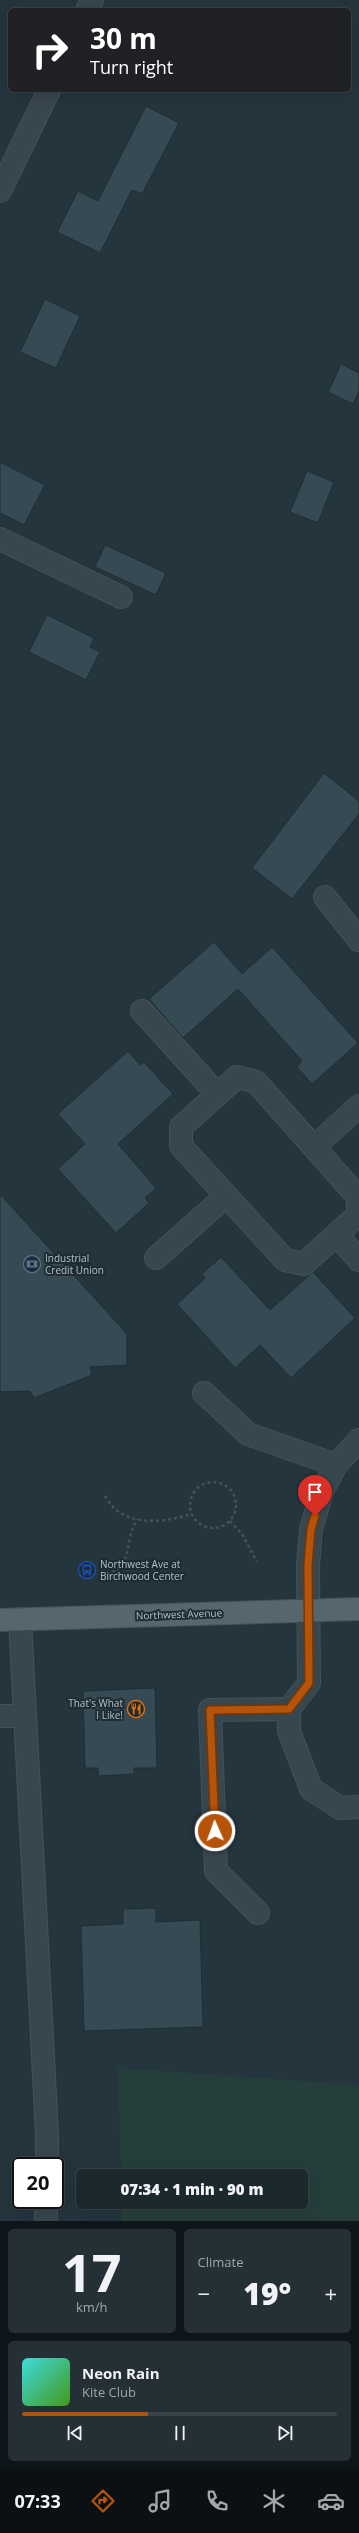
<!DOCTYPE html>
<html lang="en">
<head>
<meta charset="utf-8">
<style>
	:root { --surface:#1b282e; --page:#243036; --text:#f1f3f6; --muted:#a0a6aa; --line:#39444a; --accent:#b45309 }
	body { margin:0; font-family:"Open Sans",sans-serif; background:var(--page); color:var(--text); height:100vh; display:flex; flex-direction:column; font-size:15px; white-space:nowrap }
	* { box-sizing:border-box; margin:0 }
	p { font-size:13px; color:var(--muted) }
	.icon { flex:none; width:22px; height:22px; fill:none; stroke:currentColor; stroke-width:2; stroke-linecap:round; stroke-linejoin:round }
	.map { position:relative; height:2221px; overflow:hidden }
	.drawer { display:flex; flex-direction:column; gap:8px; padding:8px; background:#0f1619; flex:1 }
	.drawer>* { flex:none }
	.guide { position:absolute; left:8px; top:8px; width:343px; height:84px; border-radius:6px; box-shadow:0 4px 16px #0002,0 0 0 1px var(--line); background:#202124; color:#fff; overflow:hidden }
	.speed { position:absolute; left:12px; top:2157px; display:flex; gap:8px; font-size:20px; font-weight:700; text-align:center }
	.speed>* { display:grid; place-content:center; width:52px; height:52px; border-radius:50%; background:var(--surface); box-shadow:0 4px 16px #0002,0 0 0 1px var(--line); line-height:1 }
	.speed .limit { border:2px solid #111; border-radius:6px; background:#fff; color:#111 }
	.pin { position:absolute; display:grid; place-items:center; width:34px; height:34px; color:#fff; margin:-41px -17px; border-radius:50% 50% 50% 0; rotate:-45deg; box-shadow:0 0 4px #0007 }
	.pin .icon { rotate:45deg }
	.me { position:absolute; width:44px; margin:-22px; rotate:358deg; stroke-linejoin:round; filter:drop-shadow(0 0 3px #0008) }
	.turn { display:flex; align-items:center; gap:14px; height:84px; padding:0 16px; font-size:18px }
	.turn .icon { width:52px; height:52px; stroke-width:2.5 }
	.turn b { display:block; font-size:28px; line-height:34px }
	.big { font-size:30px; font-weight:800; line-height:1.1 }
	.drawer .card { flex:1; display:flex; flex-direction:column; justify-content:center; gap:6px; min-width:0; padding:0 14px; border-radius:6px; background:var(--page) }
	.drawer .dial { align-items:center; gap:0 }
	.dial b { font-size:52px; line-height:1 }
	.song { display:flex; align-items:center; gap:12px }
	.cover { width:48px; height:48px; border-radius:6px; background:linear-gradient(135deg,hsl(180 70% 55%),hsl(100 70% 35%)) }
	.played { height:4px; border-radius:2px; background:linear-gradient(90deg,var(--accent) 40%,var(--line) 40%) }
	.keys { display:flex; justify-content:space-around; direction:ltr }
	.heat { display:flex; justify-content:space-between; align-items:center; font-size:22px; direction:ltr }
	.drawer .tiles { flex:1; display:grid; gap:8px; grid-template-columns:1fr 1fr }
	.card:last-child { grid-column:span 2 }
	.trip { position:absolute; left:76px; top:2169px; width:232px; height:40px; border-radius:6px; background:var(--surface); box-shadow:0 4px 16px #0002,0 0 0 1px var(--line); font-weight:800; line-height:40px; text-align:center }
	.menu { display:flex; height:64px; justify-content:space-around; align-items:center; background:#0b1012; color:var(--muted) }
	.menu .icon { width:28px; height:28px }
	.menu .on { color:var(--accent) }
	.menu b { font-size:18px; color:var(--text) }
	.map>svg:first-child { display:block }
	.green { fill:#263e3b }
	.building { fill:#364a54; stroke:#1f2d34 }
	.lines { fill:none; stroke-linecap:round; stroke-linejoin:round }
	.minor-casing { stroke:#445259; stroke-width:24 }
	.major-casing { stroke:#445259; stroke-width:24 }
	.path { stroke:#3f5652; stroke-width:2.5; stroke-dasharray:3 3; stroke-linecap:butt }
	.minor { stroke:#38464d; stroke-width:22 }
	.major { stroke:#56666d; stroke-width:22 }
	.route-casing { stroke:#753606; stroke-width:10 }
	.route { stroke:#b45309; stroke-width:7 }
	.labels { text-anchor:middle; stroke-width:4; stroke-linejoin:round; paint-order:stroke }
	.poi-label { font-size:10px; fill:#b4c1c9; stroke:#1d2b32; text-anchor:start }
	.street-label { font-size:10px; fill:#b4c1c9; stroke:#1d2b32 }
</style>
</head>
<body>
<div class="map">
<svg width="359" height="2221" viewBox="0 0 359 2221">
	<rect width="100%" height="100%" fill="#24353d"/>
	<!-- green -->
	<polygon class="green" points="118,2068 359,2085 359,2221 122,2221 121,2202 301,2202 301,2176 121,2176"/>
	<!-- building -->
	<g class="building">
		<polygon points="146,106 179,123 142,194 132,190 100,253 57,232 78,191 98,201"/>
		<polygon points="45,299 80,316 56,368 20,352"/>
		<polygon points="341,364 359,373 359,391 353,404 328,392"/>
		<polygon points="0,462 45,485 24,525 0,513"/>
		<polygon points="307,471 334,482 318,523 290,512"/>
		<polygon points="105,545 166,573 156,595 95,567"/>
		<polygon points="47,615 94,638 90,647 100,652 86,680 29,652"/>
		<polygon points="324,773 359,801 359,814 292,899 252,868"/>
		<polygon points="214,942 242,974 272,947 358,1043 312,1084 297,1067 302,1061 238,989 183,1038 149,999"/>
		<polygon points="128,1051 140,1065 144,1062 173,1094 118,1144 156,1188 145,1198 149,1203 116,1233 58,1169 85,1144 58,1114"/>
		<polygon points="0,1194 127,1334 127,1365 90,1367 92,1375 34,1398 30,1391 0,1392"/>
		<polygon points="221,1257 270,1310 313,1272 355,1318 291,1378 260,1345 235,1368 177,1304 205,1278 202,1274"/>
		<polygon points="155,1688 157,1768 134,1768 134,1774 98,1776 98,1768 85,1768 83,1691"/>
		<polygon points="156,1908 156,1922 200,1920 203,2027 84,2031 81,1926 123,1924 123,1909"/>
	</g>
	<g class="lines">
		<!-- minor casing -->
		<g class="minor-casing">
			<g id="minor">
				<polyline points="87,10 92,0"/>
				<polyline points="0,191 49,90"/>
				<polyline points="0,539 121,597"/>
				<polyline points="325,897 359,940"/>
				<polyline points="142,1011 217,1094"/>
				<polygon points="237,1077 256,1082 358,1197 358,1215 304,1264 285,1260 181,1146 181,1127"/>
				<polyline points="314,1147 359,1106"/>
				<polyline points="337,1235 359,1260"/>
				<polyline points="156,1258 226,1196"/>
				<polyline points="204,1393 248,1434 336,1465"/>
				<polyline points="359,1440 336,1465 323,1489 311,1529 308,1565 309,1683 289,1709 289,1731 311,1789 340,1808 359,1807"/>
				<polyline points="20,1619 47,2134 47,2166"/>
				<polyline points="0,1716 25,1716"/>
				<polyline points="258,1913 216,1871 210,1710 289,1709"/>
				<polyline points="46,2221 46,2200"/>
			</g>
		</g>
		<!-- major casing -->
		<g class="major-casing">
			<polyline id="major" points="0,1620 359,1609"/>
		</g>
		<!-- path -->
		<g class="path">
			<circle cx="213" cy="1505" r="23"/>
			<path d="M105,1496C122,1528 162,1523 192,1514"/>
			<polyline points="230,1521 242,1534 257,1562"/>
			<path d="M102,1579C137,1561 122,1545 137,1519"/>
		</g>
		<!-- minor -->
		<use href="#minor" class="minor"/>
		<!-- major -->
		<use href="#major" class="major"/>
	</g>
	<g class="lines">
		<!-- route casing -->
		<g class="route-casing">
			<polyline id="route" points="215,1831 210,1710 289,1709 309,1683 308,1565 311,1529 315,1516"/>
		</g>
		<!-- route -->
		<use href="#route" class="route"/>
	</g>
	<!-- icons -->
	<defs>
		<g id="bank-ring" transform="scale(0.9)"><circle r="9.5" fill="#1d2b32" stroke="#5c6f8a" stroke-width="1.5"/><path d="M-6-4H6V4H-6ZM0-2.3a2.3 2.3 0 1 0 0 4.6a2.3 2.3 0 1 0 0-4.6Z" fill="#5c6f8a"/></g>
		<g id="bus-ring" transform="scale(0.9)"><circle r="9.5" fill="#1d2b32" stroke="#1a4fb4" stroke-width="1.5"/><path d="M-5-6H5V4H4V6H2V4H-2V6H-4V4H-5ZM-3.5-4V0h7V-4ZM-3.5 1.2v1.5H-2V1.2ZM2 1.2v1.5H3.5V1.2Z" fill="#1a4fb4"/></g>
		<g id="restaurant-ring" transform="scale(0.9)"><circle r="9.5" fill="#1d2b32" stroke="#e8710a" stroke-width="1.5"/><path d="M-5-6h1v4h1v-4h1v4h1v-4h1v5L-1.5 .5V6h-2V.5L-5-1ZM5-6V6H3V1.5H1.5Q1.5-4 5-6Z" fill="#e8710a"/></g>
	</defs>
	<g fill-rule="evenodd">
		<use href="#bank-ring" x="32" y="1264"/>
		<use href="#bus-ring" x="87" y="1570"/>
		<use href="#restaurant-ring" x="136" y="1709"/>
	</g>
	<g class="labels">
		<!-- poi labels -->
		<g class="poi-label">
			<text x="45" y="1262">Industrial<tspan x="45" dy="12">Credit Union</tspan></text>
			<text x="100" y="1568">Northwest Ave at<tspan x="100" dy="12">Birchwood Center</tspan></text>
			<text x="123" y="1707" text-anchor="end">That's What<tspan x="123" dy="12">I Like!</tspan></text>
		</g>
		<!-- street labels -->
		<g class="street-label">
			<text transform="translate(179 1614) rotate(-2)" y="4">Northwest Avenue</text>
		</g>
	</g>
</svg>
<div class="speed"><div class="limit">20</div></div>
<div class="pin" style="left:315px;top:1516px;background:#d93025"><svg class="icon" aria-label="arrive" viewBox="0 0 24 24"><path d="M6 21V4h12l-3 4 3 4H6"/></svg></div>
<svg class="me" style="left:215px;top:1831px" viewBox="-20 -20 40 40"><circle r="17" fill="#b45309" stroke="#fff" stroke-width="3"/><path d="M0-11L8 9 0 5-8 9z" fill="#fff"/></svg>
<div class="trip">07:34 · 1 min · 90 m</div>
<div class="guide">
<div class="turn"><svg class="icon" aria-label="right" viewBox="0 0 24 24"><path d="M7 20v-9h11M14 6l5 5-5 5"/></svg><div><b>30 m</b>Turn right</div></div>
</div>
</div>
<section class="drawer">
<div class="tiles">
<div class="card dial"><b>17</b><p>km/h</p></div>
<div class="card"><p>Climate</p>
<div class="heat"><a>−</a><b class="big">19°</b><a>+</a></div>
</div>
<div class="card">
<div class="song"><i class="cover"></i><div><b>Neon Rain</b><p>Kite Club</p></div></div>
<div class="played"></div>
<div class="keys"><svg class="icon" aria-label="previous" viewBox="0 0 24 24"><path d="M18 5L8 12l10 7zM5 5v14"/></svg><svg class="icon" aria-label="pause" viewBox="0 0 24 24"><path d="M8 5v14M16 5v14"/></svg><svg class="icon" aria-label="next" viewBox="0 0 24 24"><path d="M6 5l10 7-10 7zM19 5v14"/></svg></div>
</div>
</div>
</section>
<nav class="menu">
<b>07:33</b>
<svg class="icon on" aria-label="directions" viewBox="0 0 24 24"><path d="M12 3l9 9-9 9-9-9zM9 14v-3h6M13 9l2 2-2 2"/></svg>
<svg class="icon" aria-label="music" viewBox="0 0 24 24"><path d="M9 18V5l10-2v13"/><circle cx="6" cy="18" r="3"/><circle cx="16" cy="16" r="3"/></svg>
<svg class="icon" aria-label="phone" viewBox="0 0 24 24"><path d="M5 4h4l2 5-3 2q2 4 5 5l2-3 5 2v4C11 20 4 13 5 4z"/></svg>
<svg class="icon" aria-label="climate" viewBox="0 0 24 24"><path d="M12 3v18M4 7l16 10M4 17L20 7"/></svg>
<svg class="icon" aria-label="car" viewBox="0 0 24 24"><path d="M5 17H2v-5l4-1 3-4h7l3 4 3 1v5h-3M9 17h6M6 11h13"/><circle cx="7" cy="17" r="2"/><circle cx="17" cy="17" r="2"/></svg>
</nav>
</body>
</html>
